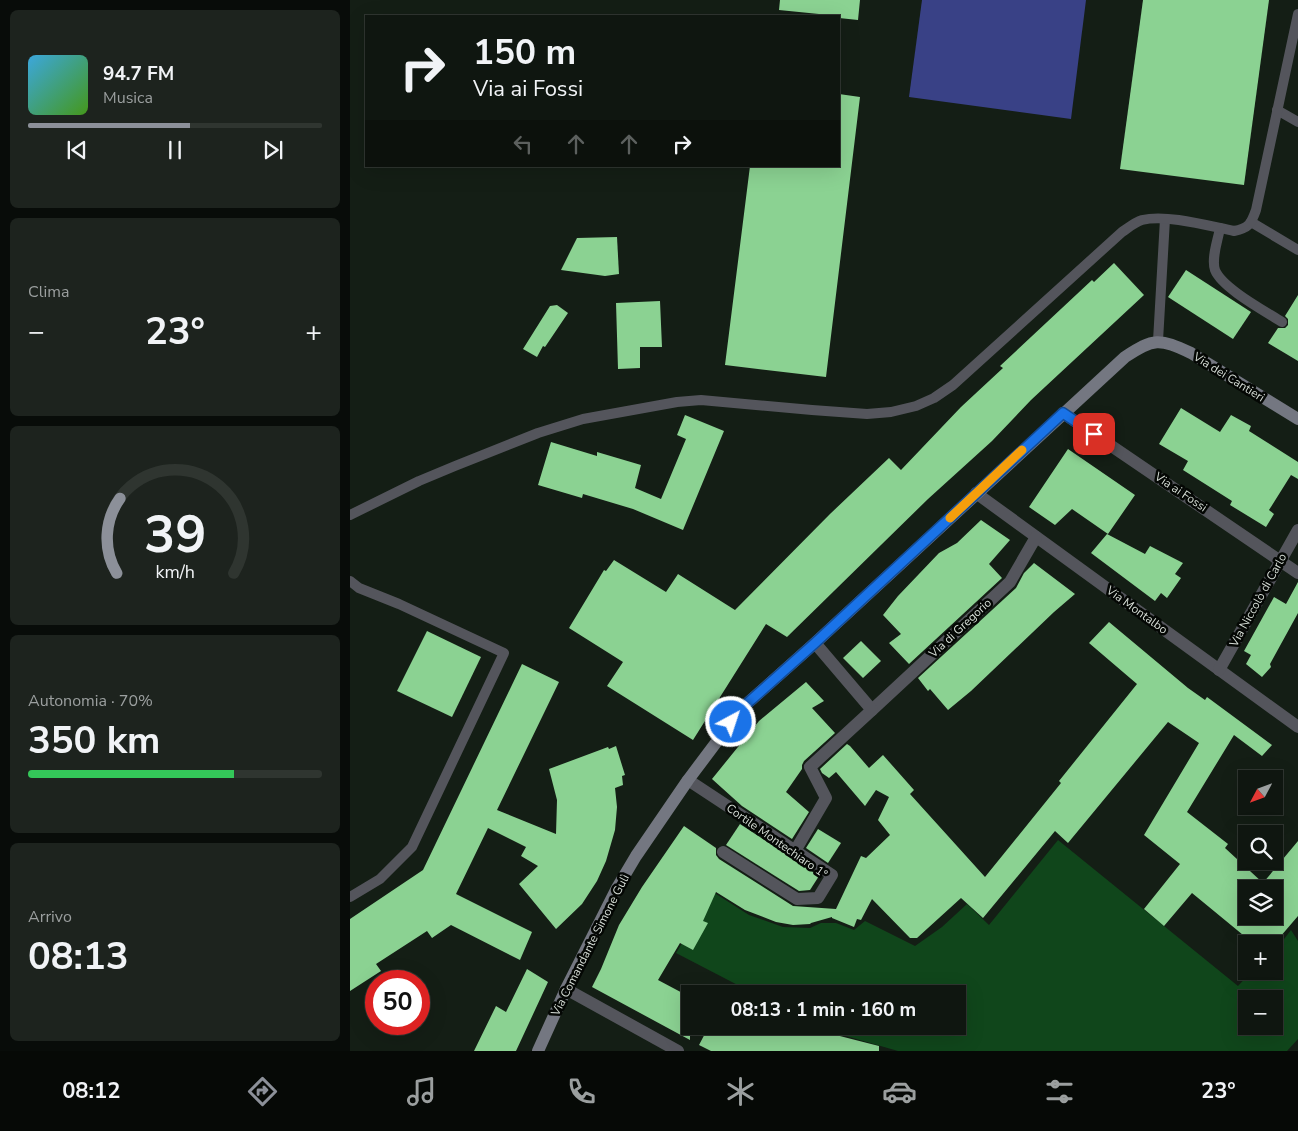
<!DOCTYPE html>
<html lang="it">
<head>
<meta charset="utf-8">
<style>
	:root { --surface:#0f1610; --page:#1d231e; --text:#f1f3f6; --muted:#9b9f9f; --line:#2f3530; --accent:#8c9099 }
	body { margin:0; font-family:"Nunito Sans",sans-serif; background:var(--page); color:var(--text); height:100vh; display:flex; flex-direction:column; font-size:19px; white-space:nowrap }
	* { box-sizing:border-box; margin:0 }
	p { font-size:16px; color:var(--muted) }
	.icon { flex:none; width:28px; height:28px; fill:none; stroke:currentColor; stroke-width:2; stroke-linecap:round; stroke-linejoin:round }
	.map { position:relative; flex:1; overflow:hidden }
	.drawer { display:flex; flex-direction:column; gap:10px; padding:10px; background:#080c09; width:350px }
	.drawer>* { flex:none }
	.top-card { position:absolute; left:15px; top:15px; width:475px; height:152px; border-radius:0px; box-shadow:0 5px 20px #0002,0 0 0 1px var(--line); background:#0f1610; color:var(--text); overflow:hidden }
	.needle { width:32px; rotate:229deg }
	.fabs { position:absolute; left:888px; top:770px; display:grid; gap:10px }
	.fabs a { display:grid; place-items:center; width:45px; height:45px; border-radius:0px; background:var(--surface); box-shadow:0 5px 20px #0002,0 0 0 1px var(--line); font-size:25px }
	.speed { position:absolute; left:15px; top:970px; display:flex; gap:10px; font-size:25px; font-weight:700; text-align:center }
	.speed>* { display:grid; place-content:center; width:65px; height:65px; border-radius:50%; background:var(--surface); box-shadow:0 5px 20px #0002,0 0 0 1px var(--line); line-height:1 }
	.speed .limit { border:8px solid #d22; background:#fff; color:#111 }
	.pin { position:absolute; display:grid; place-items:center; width:42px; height:42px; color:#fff; margin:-21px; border-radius:10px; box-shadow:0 2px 8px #0006 }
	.me { position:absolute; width:55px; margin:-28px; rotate:40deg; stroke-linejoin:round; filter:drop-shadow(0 0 4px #0008) }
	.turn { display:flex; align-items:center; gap:18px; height:105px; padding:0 25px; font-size:22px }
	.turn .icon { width:65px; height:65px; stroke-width:2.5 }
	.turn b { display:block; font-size:35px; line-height:42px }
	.lanes { display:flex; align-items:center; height:48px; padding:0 25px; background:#0003; justify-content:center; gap:25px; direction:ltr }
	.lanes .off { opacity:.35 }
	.big { font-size:38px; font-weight:700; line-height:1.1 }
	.drawer .card { flex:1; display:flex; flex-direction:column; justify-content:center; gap:8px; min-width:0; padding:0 18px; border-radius:8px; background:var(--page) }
	.drawer .dial { align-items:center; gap:0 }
	.dial svg { height:130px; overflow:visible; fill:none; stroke:var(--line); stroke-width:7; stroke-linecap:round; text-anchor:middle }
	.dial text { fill:var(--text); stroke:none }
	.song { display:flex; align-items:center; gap:15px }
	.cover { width:60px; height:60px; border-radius:8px; background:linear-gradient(135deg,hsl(200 70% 55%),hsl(100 70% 35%)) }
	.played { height:5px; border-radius:2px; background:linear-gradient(90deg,var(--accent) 55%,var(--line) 55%) }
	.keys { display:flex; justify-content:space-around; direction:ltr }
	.heat { display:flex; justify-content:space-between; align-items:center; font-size:28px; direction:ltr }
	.charge { height:8px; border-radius:4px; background:linear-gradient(90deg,#34c759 70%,var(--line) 0) }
	.trip { position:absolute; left:331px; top:985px; width:285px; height:50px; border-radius:0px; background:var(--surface); box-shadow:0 5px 20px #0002,0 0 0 1px var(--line); font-weight:700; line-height:50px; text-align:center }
	.menu { display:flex; height:80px; justify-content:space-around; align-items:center; background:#060906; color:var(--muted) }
	.menu .icon { width:35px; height:35px }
	.menu .current { color:var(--accent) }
	.menu b { font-size:22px; color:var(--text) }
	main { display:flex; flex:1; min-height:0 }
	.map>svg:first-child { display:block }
	.green { fill:#10461b; fill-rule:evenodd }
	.water { fill:#394186 }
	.building { fill:#8bd292; fill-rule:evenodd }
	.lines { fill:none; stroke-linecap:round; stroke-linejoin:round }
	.lane { stroke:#54555c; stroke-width:10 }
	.street { stroke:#54555c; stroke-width:12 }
	.secondary { stroke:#747781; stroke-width:12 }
	.route-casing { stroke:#114b97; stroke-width:12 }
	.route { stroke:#1a73e8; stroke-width:9 }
	.slow { stroke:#f59e0b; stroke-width:9 }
	.labels { text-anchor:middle; stroke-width:5; stroke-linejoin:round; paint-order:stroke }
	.street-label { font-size:12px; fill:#d6ddd6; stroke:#040704 }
</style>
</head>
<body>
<main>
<section class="drawer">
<div class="card">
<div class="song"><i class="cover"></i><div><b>94.7 FM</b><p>Musica</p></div></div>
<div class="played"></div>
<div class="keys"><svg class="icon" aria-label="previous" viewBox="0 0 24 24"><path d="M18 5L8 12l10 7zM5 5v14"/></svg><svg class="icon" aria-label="pause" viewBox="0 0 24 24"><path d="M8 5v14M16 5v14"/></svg><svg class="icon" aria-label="next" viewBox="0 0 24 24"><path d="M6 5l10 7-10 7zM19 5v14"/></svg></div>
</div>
<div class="card"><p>Clima</p>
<div class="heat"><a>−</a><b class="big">23°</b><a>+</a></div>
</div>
<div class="card dial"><svg viewBox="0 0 100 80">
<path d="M14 69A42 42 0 1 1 86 69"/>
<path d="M14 69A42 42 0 0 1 16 23" stroke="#8c9099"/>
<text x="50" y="56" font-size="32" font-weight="700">39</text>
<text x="50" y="72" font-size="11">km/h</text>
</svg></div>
<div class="card"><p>Autonomia · 70%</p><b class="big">350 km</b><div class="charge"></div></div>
<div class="card"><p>Arrivo</p><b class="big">08:13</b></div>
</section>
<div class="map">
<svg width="948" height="1051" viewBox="0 0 948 1051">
	<rect width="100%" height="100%" fill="#141e15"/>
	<!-- green -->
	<path class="green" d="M708,840L888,986L902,971H924V947L925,945L928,947L941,930L948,941V1039L937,1051H548L475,1030L468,1026H608V994H405L326,953L363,892L399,915L433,927L460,928L471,923H486L504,930L515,921L565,946L592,927L617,904L639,925ZM896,999H924V1026H896Z"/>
	<!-- water -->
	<polygon class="water" points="572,0 736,0 721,119 559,97"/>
	<!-- building -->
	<g class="building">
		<polygon points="430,0 510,0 508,20 489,18 489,16 429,10"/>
		<polygon points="793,0 919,0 894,185 770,169"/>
		<polygon points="489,94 510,97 476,377 375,365 400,166 489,166"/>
		<polygon points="267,237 269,274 255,276 211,270 227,238"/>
		<polygon points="764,263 794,295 681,400 642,441 578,499 437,637 416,624 343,740 257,686 273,662 219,628 254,570 256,571 264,560 316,592 328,574 385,610 480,514 539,458 551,470 611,407 653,368 650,366 742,280 744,282"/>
		<polygon points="836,270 901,312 883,339 818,297"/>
		<polygon points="948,295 948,361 918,343 928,328 935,328 938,325 938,319 935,316"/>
		<polygon points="310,301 312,347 290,347 290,368 268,369 266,303"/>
		<polygon points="207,305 218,313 195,347 193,346 187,357 173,349 200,306"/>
		<polygon points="831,408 870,432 881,415 901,426 899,431 948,462 948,479 941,475 919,510 924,514 916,527 880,505 882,501 833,470 838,461 809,444"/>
		<polygon points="335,415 374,431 333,530 283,509 233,494 232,498 188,485 201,442 247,456 247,452 291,465 285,488 311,499 336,439 327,435"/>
		<polygon points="718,449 785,495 758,534 722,509 705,525 679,507"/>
		<polygon points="631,520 660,540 639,564 652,578 559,664 539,643 551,634 533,615 548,596 589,553 607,543"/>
		<polygon points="757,534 795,554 800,546 833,563 825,574 831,578 817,598 811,593 805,601 741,553"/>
		<polygon points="684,563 725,594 704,612 621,691 598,710 580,689 578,691 568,678 666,588 674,573"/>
		<polygon points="948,582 948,613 920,664 921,667 912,677 896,664 901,655 894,651 924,597 936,604"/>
		<path d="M759,622L838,688L855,700L857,697L922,745L912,756L884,735L837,812L878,844L875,848L913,883L948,841V916L924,944H904L842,893L814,926L794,909L830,864L794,835L849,743L818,722L718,843L705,831L633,918L611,898L567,938H560L522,899L511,920L507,919L504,927L482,918V917L461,923L460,924L443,925L426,922L395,910L366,892L353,921L358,923L343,950L330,943L308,980L340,997V1040L242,987L251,969L269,925L292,887L334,826L366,848V855L369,859L443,906L486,909L511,856L516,858L540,835L528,820L539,797L526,790L515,806L486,772L479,778L472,773L470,769L497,744L500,746L519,768L533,755L564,790L560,794L635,877L711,783L709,781L787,684L739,643ZM896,889H924V916H896Z"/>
		<polygon points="77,631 131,657 102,717 47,691"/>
		<polygon points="511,641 531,661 513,678 493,658"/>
		<polygon points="172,664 209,682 147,810 206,834 207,800 199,769 258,747 259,749 266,746 275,775 272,776 273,785 265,788 267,807 265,830 256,861 247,881 232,904 206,929 169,884 188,866 171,856 176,847 138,828 106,894 182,932 170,960 101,925 82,938 77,931 26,964 31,971 0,991 0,919 73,870"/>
		<polygon points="456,682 474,701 462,708 485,733 454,761 452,765 452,769 436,792 459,812 442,839 392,806 362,779 409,721"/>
		<polygon points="390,824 469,876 460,890 449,891 376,845"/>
		<polygon points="468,829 491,843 478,863 456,848"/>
		<polygon points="177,969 198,982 166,1051 124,1051 146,1006 156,1012"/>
		<polygon points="359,1026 379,1026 392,1034 397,1026 464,1026 478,1033 529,1046 529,1051 361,1051 349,1045"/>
	</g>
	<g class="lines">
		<!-- lane -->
		<g class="lane">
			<polyline points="927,110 948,122"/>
			<polyline points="901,222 948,250"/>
			<path d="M870,228C868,240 861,258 865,270C872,288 915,311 932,322"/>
			<polyline points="808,341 815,219"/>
			<path d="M0,515L69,481L105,466L188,433L233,419L327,402L351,400L462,410L517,414L541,412L566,406L584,398L603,385L772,232C778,228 785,222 792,220C817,214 859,226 884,231C899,228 901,224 906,210L948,14"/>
			<polyline points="0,581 9,588 49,604 154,653 62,847 30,879 0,897"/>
		</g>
		<!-- street -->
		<g class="street">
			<polyline points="713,413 948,573"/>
			<polyline points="626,493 948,727"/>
			<polyline points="869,670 948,530"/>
			<polyline points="522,710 660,582 686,537"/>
			<polyline points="338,780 482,875 468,898 447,899 373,852"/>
			<polyline points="445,851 476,798 460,767 522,710 465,643"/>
			<polyline points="216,989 328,1051"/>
		</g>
		<!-- secondary -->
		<path class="secondary" d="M188,1051L216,989L267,888L286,856L338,780L392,708L465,643L775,357C804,338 809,338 841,353L948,419"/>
	</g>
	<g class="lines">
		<!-- route casing -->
		<g class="route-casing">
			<polyline id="route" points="381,722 392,708 465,643 713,413 744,434"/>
		</g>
		<!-- route -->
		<use href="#route" class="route"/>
		<!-- slow -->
		<polyline class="slow" points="600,518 672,450"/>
	</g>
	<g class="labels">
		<!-- street labels -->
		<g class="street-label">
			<text transform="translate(879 377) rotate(32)" y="4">Via dei Cantieri</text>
			<text transform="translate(831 492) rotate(34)" y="4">Via ai Fossi</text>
			<text transform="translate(908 600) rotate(-61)" y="4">Via Niccolò di Carlo</text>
			<text transform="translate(787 610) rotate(36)" y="4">Via Montalbo</text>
			<text transform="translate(610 628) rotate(-43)" y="4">Via di Gregorio</text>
			<text transform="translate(427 841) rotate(35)" y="4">Cortile Montechiaro 1°</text>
			<text transform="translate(240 945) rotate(-63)" y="4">Via Comandante Simone Gulì</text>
		</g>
	</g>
</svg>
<div class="fabs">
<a><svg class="needle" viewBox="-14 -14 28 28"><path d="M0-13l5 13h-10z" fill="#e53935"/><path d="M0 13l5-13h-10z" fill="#9b9f9f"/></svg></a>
<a><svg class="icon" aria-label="search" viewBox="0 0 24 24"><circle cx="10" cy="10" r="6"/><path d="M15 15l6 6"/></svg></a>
<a><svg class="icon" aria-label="layers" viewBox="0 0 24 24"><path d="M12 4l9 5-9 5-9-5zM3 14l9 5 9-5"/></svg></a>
<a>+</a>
<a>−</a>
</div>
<div class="speed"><div class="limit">50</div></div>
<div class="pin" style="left:744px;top:434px;background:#d93025"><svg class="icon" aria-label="arrive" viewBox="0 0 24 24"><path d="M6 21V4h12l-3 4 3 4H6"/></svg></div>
<svg class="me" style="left:381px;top:722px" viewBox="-20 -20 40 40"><circle r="17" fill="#1a73e8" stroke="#fff" stroke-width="3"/><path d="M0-11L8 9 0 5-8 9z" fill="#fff"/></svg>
<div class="trip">08:13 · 1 min · 160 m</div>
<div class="top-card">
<div class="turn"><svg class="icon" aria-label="right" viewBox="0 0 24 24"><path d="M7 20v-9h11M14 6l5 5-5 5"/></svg><div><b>150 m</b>Via ai Fossi</div></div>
<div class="lanes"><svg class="icon off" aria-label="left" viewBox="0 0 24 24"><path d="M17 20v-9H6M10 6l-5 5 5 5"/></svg><svg class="icon off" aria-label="ahead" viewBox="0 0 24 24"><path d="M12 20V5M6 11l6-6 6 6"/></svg><svg class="icon off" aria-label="ahead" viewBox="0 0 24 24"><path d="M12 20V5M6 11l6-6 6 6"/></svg><svg class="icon" aria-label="right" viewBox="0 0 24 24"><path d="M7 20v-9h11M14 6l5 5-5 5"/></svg></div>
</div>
</div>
</main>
<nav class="menu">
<b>08:12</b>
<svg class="icon current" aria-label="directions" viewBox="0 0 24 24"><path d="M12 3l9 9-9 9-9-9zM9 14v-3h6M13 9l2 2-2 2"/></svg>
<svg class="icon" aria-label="music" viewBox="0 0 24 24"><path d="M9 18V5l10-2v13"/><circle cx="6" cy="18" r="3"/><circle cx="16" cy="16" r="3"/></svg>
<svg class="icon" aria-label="phone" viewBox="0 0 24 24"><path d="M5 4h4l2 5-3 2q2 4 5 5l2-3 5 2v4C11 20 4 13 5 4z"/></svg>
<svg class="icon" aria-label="climate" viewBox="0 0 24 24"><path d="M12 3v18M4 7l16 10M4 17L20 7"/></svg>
<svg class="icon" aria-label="car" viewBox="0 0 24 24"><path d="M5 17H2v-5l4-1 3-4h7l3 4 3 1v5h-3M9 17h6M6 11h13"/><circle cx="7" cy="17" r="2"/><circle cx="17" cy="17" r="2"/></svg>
<svg class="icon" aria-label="filters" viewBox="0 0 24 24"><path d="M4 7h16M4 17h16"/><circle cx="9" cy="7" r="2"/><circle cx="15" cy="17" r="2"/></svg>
<b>23°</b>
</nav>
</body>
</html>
